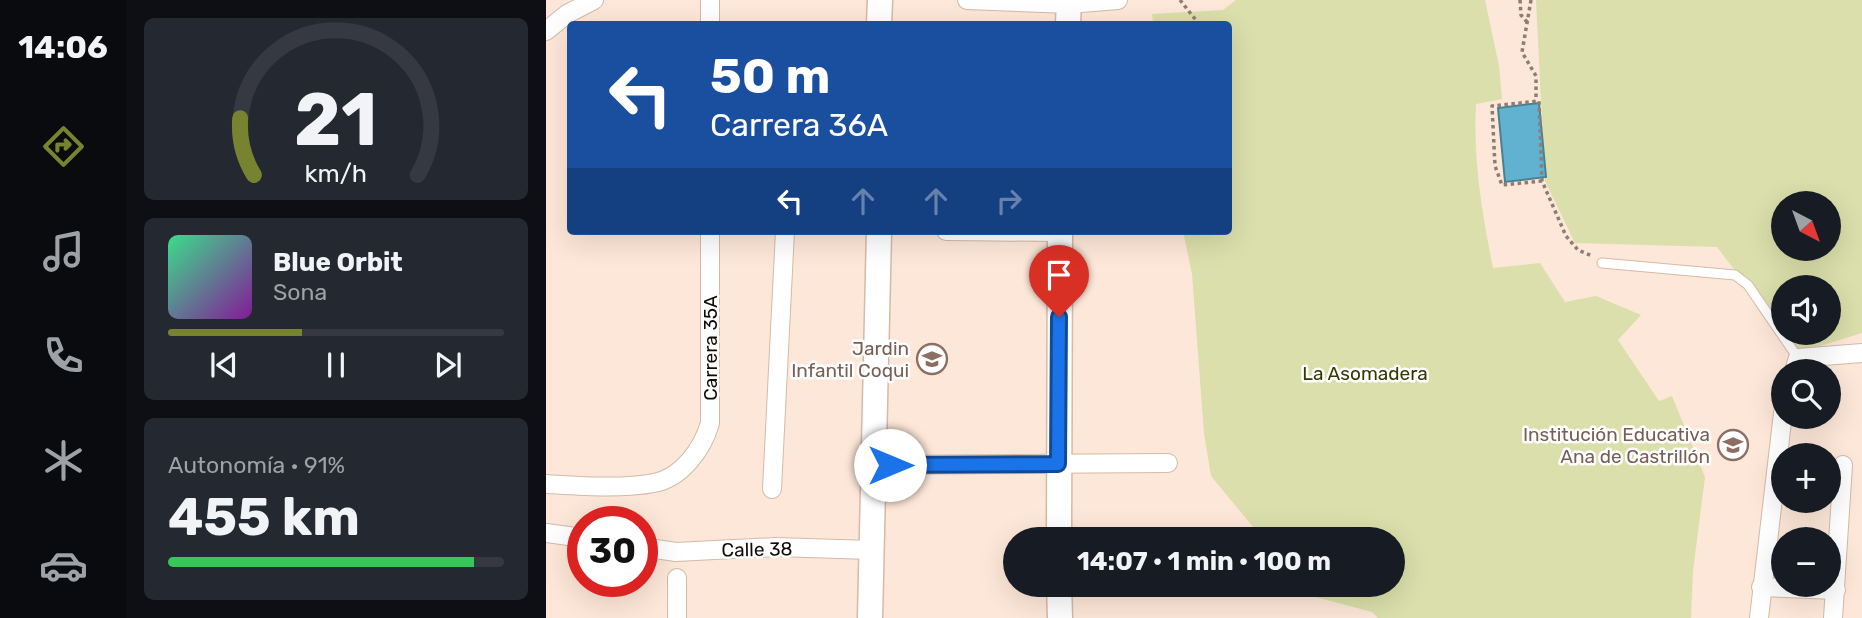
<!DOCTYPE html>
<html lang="es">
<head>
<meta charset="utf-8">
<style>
	:root { --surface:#171b24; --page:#242831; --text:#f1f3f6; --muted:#9ea1a6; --line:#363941; --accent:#788330 }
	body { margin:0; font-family:Rubik,sans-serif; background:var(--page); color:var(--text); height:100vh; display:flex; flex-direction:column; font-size:26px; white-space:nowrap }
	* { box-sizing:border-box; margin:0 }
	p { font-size:23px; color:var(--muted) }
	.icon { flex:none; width:38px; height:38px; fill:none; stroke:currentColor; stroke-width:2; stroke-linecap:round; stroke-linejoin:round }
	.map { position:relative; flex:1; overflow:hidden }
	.sheet { display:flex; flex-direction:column; gap:18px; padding:18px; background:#0d0f14; width:420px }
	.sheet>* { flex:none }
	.banner { position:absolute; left:21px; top:21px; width:665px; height:214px; border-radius:7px; box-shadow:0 7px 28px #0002; background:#1a4fa0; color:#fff; overflow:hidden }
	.needle { width:46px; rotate:139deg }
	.buttons { position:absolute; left:1225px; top:191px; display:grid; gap:14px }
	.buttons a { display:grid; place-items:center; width:70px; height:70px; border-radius:50%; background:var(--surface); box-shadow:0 7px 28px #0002; font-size:35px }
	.speed { position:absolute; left:21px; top:506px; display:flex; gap:14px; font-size:35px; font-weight:700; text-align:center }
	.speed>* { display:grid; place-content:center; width:91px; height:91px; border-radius:50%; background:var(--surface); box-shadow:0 7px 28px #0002; line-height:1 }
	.speed .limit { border:10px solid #d22; background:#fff; color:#111 }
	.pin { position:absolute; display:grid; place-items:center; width:60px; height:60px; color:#fff; margin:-72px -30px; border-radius:50% 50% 50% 0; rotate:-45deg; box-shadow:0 0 7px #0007 }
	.pin .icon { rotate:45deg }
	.me { position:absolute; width:77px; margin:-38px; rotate:90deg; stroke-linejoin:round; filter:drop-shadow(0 0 5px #0008) }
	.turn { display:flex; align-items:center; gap:24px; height:147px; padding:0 28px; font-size:32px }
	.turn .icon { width:91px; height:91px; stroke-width:2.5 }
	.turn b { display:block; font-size:49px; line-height:60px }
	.lanes { display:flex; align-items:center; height:66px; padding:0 28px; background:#0003; justify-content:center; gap:35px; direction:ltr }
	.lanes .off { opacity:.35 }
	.big { font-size:52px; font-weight:700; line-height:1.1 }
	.sheet .tile { flex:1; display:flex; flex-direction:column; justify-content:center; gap:10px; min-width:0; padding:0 24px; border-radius:10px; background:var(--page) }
	.sheet .dial { align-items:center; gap:0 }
	.dial svg { height:182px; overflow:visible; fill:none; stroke:var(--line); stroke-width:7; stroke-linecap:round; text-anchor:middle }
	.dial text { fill:var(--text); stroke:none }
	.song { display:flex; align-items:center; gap:21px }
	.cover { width:84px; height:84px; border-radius:10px; background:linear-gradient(135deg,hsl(150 70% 55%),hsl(290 70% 35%)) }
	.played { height:7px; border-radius:4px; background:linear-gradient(90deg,var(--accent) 40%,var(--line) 40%) }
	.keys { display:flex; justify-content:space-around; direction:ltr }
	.charge { height:10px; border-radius:5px; background:linear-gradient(90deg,#34c759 91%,var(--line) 0) }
	.trip { position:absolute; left:457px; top:527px; width:402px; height:70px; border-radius:35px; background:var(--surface); box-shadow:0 7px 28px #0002; font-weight:700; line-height:70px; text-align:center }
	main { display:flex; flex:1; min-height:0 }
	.tab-bar { display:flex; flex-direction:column; width:126px; justify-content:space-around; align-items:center; background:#090b0e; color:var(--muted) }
	.tab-bar .icon { width:49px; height:49px }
	.tab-bar .selected { color:var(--accent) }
	.tab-bar b { font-size:32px; color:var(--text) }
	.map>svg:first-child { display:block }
	.green { fill:#dadfab; fill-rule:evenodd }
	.water { fill:#60b2d0; stroke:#498093; stroke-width:2 }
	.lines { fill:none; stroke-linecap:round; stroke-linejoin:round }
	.lane-casing { stroke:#d4baa8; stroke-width:11 }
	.street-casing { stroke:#d4baa8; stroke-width:20 }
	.secondary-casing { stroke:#d4baa8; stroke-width:27 }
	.path { stroke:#8d7e74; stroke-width:3.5; stroke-dasharray:3.5 3.5; stroke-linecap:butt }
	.lane { stroke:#fff; stroke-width:9 }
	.street { stroke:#fff; stroke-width:18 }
	.secondary { stroke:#fff; stroke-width:24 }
	.route-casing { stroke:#114b97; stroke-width:18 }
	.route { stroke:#1a73e8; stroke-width:12 }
	.labels { text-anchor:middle; stroke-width:5; stroke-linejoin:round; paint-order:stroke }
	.street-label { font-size:19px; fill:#120a05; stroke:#fff }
	.education-label { font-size:19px; fill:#785e54; stroke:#fff; text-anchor:end }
	.park-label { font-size:19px; fill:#353800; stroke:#fff }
</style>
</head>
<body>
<main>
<nav class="tab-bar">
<b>14:06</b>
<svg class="icon selected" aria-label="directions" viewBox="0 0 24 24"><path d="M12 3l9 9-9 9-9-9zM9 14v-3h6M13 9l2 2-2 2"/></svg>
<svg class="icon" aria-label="music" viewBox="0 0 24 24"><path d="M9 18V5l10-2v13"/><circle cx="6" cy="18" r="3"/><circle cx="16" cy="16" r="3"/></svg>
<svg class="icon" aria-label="phone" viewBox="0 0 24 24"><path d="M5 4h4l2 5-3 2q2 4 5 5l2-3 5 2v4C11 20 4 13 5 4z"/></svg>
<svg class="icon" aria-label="climate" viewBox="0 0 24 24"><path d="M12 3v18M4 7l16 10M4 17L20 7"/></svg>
<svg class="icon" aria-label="car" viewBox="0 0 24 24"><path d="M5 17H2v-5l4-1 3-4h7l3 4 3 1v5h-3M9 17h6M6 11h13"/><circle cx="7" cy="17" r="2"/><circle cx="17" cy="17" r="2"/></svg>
</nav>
<section class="sheet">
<div class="tile dial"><svg viewBox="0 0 100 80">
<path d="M14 69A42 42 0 1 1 86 69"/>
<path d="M14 69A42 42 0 0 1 8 44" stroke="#788330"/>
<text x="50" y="56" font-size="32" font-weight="700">21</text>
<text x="50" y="72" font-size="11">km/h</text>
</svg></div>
<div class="tile">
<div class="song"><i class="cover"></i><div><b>Blue Orbit</b><p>Sona</p></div></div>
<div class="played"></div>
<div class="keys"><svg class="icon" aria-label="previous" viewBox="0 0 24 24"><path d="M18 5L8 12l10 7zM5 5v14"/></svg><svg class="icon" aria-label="pause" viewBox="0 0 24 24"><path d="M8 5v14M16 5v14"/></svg><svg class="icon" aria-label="next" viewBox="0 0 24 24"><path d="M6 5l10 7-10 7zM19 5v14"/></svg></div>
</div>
<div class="tile"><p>Autonomía · 91%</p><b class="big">455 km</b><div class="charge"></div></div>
</section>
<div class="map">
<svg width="1316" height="618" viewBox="0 0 1316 618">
	<rect width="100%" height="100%" fill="#fde7d8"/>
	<!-- green -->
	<g class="green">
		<path d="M690,0H939L953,66L956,99L930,104C927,160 936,213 947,268L994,263L1019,302L1050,296L1095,315L1072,340L1113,401L1126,396L1159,477L1147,571L1145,618H832L826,612L762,595L753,585L847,584V539H717L665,476L658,433L646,274L637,231H682V24H607L606,14L677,10Z"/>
		<path d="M990,0H1316V333L1252,353L1171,247L1029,243L999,181ZM1237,203H1283V248H1237ZM1237,287H1283V332H1237Z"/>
	</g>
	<!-- water -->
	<polygon class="water" points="993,103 1000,177 959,182 952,108"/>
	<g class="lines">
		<!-- lane casing -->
		<g class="lane-casing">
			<polyline id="lane" points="1056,263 1189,275 1202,285 1252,358"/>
		</g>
		<!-- street casing -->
		<g class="street-casing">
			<g id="street">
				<polyline points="164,0 164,24"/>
				<polyline points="421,0 523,4 572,0"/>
				<polyline points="0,31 21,14 48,0"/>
				<polyline points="400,231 514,232"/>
				<polyline points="1248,371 1252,358 1316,353"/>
				<polyline points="327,465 622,463"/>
				<path d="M0,484C32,486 77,489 108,483C136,478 157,448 164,423V231"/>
				<polyline points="226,489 239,231"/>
				<polyline points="0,533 37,538"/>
				<polyline points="96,547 130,552 230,547 325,550"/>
				<polyline points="131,578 131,618"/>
				<polyline points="1215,587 1290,590"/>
				<polyline points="1213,618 1237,413"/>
				<polyline points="1287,618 1297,465"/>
			</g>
		</g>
		<!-- secondary casing -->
		<g class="secondary-casing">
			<g id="secondary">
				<polyline points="333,24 334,0"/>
				<polyline points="522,24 523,0"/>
				<polyline points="513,539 514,231"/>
				<polyline points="513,584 514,618"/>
				<polyline points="324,618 333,231"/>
			</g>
		</g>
		<!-- path -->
		<g class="path">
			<polyline points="634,0 653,24"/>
			<polyline points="974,0 975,15 981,22"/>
			<polyline points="985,0 976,52 990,76 990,100"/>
			<polyline points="996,181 956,185 949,166 946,106 993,101 996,181 1020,236 1032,250 1046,256"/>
		</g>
		<!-- lane -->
		<use href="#lane" class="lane"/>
		<!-- street -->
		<use href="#street" class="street"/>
		<!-- secondary -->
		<use href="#secondary" class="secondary"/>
	</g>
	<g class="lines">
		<!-- route casing -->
		<g class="route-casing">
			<polyline id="route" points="344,465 512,464 513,317"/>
		</g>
		<!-- route -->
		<use href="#route" class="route"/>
	</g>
	<!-- icons -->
	<defs>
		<g id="school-ring" transform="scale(1.575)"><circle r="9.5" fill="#fff" stroke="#8d6e63" stroke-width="1.5"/><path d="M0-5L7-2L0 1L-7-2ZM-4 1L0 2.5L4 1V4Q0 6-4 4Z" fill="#8d6e63"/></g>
	</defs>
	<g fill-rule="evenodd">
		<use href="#school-ring" x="386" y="359"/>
		<use href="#school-ring" x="1187" y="445"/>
	</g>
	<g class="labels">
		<!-- street labels -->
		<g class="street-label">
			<text transform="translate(164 348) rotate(-90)" y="7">Carrera 35A</text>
			<text transform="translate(211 549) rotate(-1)" y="7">Calle 38</text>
		</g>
		<!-- education labels -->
		<g class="education-label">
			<text x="363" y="355">Jardin<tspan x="363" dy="22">Infantil Coqui</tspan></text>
			<text x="1164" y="441">Institución Educativa<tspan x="1164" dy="22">Ana de Castrillón</tspan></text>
		</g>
		<!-- park labels -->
		<g class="park-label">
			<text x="819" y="380">La Asomadera</text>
		</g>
	</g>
</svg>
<div class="buttons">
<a><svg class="needle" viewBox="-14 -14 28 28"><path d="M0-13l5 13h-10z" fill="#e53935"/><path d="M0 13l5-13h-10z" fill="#9ea1a6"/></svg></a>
<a><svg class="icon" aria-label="sound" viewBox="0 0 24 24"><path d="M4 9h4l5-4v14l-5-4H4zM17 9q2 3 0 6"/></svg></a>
<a><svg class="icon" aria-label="search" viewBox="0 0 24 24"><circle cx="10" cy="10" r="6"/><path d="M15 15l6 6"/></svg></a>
<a>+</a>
<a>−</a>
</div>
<div class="speed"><div class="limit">30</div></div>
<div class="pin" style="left:513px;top:317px;background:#d93025"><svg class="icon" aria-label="arrive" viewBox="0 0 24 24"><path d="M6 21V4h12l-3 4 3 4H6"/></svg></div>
<svg class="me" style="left:344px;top:465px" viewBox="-20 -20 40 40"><circle r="19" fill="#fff"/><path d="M0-13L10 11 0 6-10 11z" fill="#1a73e8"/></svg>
<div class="trip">14:07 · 1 min · 100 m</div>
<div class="banner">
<div class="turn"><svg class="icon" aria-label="left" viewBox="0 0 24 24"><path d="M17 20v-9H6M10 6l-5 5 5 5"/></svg><div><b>50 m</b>Carrera 36A</div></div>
<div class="lanes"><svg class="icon" aria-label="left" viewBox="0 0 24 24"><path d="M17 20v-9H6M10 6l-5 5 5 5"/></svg><svg class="icon off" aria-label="ahead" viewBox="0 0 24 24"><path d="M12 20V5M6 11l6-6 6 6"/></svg><svg class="icon off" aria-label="ahead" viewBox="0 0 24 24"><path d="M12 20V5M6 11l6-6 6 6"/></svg><svg class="icon off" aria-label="right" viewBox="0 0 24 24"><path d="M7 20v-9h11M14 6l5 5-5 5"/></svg></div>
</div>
</div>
</main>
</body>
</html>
